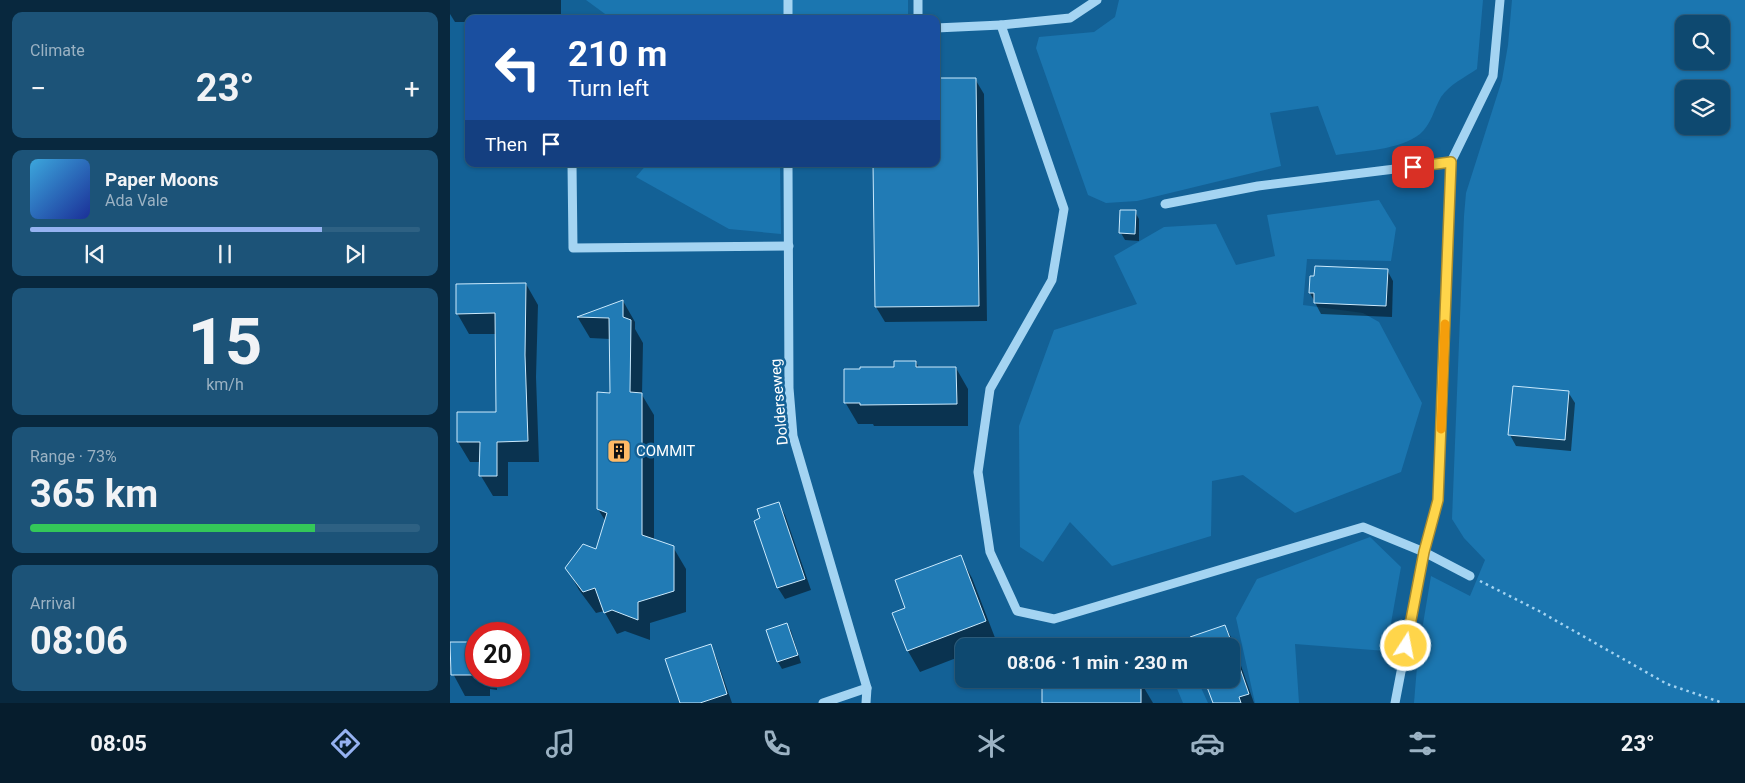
<!DOCTYPE html>
<html lang="en">
<head>
<meta charset="utf-8">
<style>
	:root { --surface:#0e4970; --page:#1c5378; --text:#f1f3f6; --muted:#9bb2c3; --line:#2e6183; --accent:#95b2f1 }
	body { margin:0; font-family:Roboto,sans-serif; background:var(--page); color:var(--text); height:100vh; display:flex; flex-direction:column; font-size:19px; white-space:nowrap }
	* { box-sizing:border-box; margin:0 }
	p { font-size:16px; color:var(--muted) }
	.icon { flex:none; width:28px; height:28px; fill:none; stroke:currentColor; stroke-width:2; stroke-linecap:round; stroke-linejoin:round }
	.map { position:relative; flex:1; overflow:hidden }
	.side { display:flex; flex-direction:column; gap:12px; padding:12px; background:#08283e; width:450px }
	.side>* { flex:none }
	.banner { position:absolute; left:15px; top:15px; width:475px; height:152px; border-radius:10px; box-shadow:0 1px 4px #0004,0 0 0 1px var(--line); background:#1a4fa0; color:#fff; overflow:hidden }
	.buttons { position:absolute; left:1225px; top:15px; display:grid; gap:10px }
	.buttons a { display:grid; place-items:center; width:55px; height:55px; border-radius:10px; background:var(--surface); box-shadow:0 1px 4px #0004,0 0 0 1px var(--line); font-size:25px }
	.speed { position:absolute; left:15px; top:622px; display:flex; gap:10px; font-size:25px; font-weight:700; text-align:center }
	.speed>* { display:grid; place-content:center; width:65px; height:65px; border-radius:50%; background:var(--surface); box-shadow:0 1px 4px #0004,0 0 0 1px var(--line); line-height:1 }
	.speed .limit { border:8px solid #d22; background:#fff; color:#111 }
	.pin { position:absolute; display:grid; place-items:center; width:42px; height:42px; color:#fff; margin:-21px; border-radius:10px; box-shadow:0 2px 8px #0006 }
	.me { position:absolute; width:55px; margin:-28px; rotate:11deg; stroke-linejoin:round; filter:drop-shadow(0 0 4px #0008) }
	.turn { display:flex; align-items:center; gap:18px; height:105px; padding:0 20px; font-size:22px }
	.turn .icon { width:65px; height:65px; stroke-width:2.5 }
	.turn b { display:block; font-size:35px; line-height:42px }
	.then { display:flex; align-items:center; height:48px; padding:0 20px; background:#0003; gap:10px; font-size:19px }
	.big { font-size:38px; font-weight:700; line-height:1.1 }
	.side .card { flex:1; display:flex; flex-direction:column; justify-content:center; gap:8px; min-width:0; padding:0 18px; border-radius:10px; background:var(--page) }
	.side .dial { align-items:center; gap:0 }
	.dial b { font-size:65px; line-height:1 }
	.song { display:flex; align-items:center; gap:15px }
	.cover { width:60px; height:60px; border-radius:8px; background:linear-gradient(135deg,hsl(200 70% 55%),hsl(230 70% 35%)) }
	.played { height:5px; border-radius:2px; background:linear-gradient(90deg,var(--accent) 75%,var(--line) 75%) }
	.keys { display:flex; justify-content:space-around; direction:ltr }
	.heat { display:flex; justify-content:space-between; align-items:center; font-size:28px; direction:ltr }
	.charge { height:8px; border-radius:4px; background:linear-gradient(90deg,#34c759 73%,var(--line) 0) }
	.trip { position:absolute; left:505px; top:638px; width:285px; height:50px; border-radius:10px; background:var(--surface); box-shadow:0 1px 4px #0004,0 0 0 1px var(--line); font-weight:700; line-height:50px; text-align:center }
	.menu { display:flex; height:80px; justify-content:space-around; align-items:center; background:#061d2d; color:var(--muted) }
	.menu .icon { width:35px; height:35px }
	.menu .current { color:var(--accent) }
	.menu b { font-size:22px; color:var(--text) }
	main { display:flex; flex:1; min-height:0 }
	.map>svg:first-child { display:block }
	.green { fill:#1b76b0; fill-rule:evenodd }
	.shadow { fill:#0007 }
	.building { fill:#217bb5; stroke:#cbeafd }
	.lines { fill:none; stroke-linecap:round; stroke-linejoin:round }
	.path { stroke:#a4d4f2; stroke-width:2.5; stroke-dasharray:2.5 4; stroke-linecap:butt }
	.minor { stroke:#a4d4f2; stroke-width:9 }
	.route-casing { stroke:#a68a30; stroke-width:12 }
	.route { stroke:#ffd54a; stroke-width:9 }
	.slow { stroke:#f59e0b; stroke-width:9 }
	.labels { text-anchor:middle; stroke-width:5; stroke-linejoin:round; paint-order:stroke }
	.street-label { font-size:15px; fill:#fff; stroke:#136196 }
	.poi-label { font-size:15px; fill:#fff; stroke:#136196; text-anchor:start }
</style>
</head>
<body>
<main>
<section class="side">
<div class="card"><p>Climate</p>
<div class="heat"><a>−</a><b class="big">23°</b><a>+</a></div>
</div>
<div class="card">
<div class="song"><i class="cover"></i><div><b>Paper Moons</b><p>Ada Vale</p></div></div>
<div class="played"></div>
<div class="keys"><svg class="icon" aria-label="previous" viewBox="0 0 24 24"><path d="M18 5L8 12l10 7zM5 5v14"/></svg><svg class="icon" aria-label="pause" viewBox="0 0 24 24"><path d="M8 5v14M16 5v14"/></svg><svg class="icon" aria-label="next" viewBox="0 0 24 24"><path d="M6 5l10 7-10 7zM19 5v14"/></svg></div>
</div>
<div class="card dial"><b>15</b><p>km/h</p></div>
<div class="card"><p>Range · 73%</p><b class="big">365 km</b><div class="charge"></div></div>
<div class="card"><p>Arrival</p><b class="big">08:06</b></div>
</section>
<div class="map">
<svg width="1295" height="703" viewBox="0 0 1295 703">
	<rect width="100%" height="100%" fill="#136196"/>
	<!-- green -->
	<g class="green">
		<polygon points="136,0 458,0 458,14 368,17 330,15 330,19 162,19"/>
		<path d="M669,0H1033L1027,69C1014,78 1000,84 991,97C984,109 981,125 970,134C950,150 912,151 886,155L868,106L820,113L831,166L687,201L656,203L638,195L586,48L589,37L644,32L665,17Z"/>
		<path d="M1062,0H1295V703H964L968,654L981,576L1020,596L1035,560L1014,538L1002,519L1014,216L1016,193L1052,80L1058,45ZM1234,24H1271V61H1234ZM1234,89H1271V126H1234Z"/>
		<polygon points="197,164 330,164 331,234 279,229 186,177"/>
		<polygon points="929,200 946,228 941,261 857,259 853,305 913,313 929,322 972,403 951,472 845,513 793,475 762,481 761,536 662,566 620,522 593,562 570,547 569,426 604,330 687,304 664,256 714,227 766,224 786,265 825,256 817,215"/>
		<polygon points="920,537 951,567 936,651 845,644 849,703 805,703 786,618 807,579"/>
		<polygon points="723,679 747,679 758,703 733,703"/>
	</g>
	<!-- shadow -->
	<g class="shadow">
		<polygon points="0,0 111,0 111,19 19,19 19,22 5,22 0,14"/>
		<polygon points="525,79 534,94 537,321 435,322 426,307 424,164 486,164"/>
		<polygon points="671,211 685,212 689,219 689,241 675,240 671,233"/>
		<polygon points="937,270 943,281 942,317 871,314 860,293"/>
		<polygon points="76,284 88,305 86,377 89,462 58,462 58,496 43,496 31,476 31,462 20,462 8,442 47,413 46,334 19,334 7,313"/>
		<polygon points="173,301 185,322 185,329 193,343 192,395 204,415 204,540 223,547 236,569 236,612 200,623 200,640 175,631 167,634 154,611 146,613 129,590 117,568 146,551 156,522 148,509 161,394 160,339 140,338 128,318"/>
		<polygon points="466,362 469,368 506,368 518,389 518,426 424,426 423,424 408,424 395,402 446,368"/>
		<polygon points="1118,392 1125,403 1121,451 1066,446 1060,435"/>
		<polygon points="328,503 335,515 361,590 335,599 328,588 305,521 312,519"/>
		<polygon points="510,556 522,578 547,643 538,646 514,646 514,655 470,672 458,651 457,609"/>
		<polygon points="337,624 341,631 351,663 332,669 328,662 317,631"/>
		<polygon points="775,626 781,637 804,703 764,703 756,679 781,679 781,646 744,646 742,638"/>
		<polygon points="0,643 26,643 26,676 47,676 47,690 40,689 40,696 15,696 0,668"/>
		<polygon points="260,645 266,657 282,703 231,703"/>
		<polygon points="690,681 703,703 593,703"/>
	</g>
	<!-- building -->
	<g class="building">
		<polygon points="486,78 526,78 529,306 425,307 423,164 486,164"/>
		<polygon points="670,210 686,210 685,234 669,233"/>
		<polygon points="865,266 938,269 936,306 864,303 864,293 859,293 860,276 864,276"/>
		<polygon points="76,283 75,355 78,441 47,442 47,476 29,476 30,442 7,442 7,412 46,412 45,313 6,314 6,284"/>
		<polygon points="173,300 173,317 181,320 180,392 192,393 192,535 224,546 224,591 188,602 188,620 162,610 154,613 145,588 133,592 115,568 133,544 146,549 157,513 147,509 147,392 160,393 159,318 127,317"/>
		<polygon points="444,361 466,361 466,367 506,367 507,404 410,405 410,403 394,403 394,369 410,369 410,367 444,367"/>
		<polygon points="1063,386 1119,391 1115,440 1058,435"/>
		<polygon points="329,502 355,579 327,588 304,521 310,518 307,509"/>
		<polygon points="511,555 536,621 457,651 442,613 455,608 445,580"/>
		<polygon points="337,623 348,655 327,662 316,630"/>
		<polygon points="775,625 783,646 743,646 740,637"/>
		<polygon points="0,642 26,642 26,675 1,675"/>
		<polygon points="261,644 277,694 250,703 230,703 215,659"/>
		<polygon points="781,648 783,648 799,694 789,697 791,703 763,703 754,679 781,679"/>
		<polygon points="691,680 691,703 592,703 592,681"/>
	</g>
	<g class="lines">
		<!-- path -->
		<polyline class="path" points="1030,581 1089,611 1217,684 1273,703"/>
		<!-- minor -->
		<g class="minor">
			<polyline points="338,0 338,19"/>
			<polyline points="468,19 468,0"/>
			<polyline points="551,25 620,18 647,0"/>
			<polyline points="486,28 551,25 614,209 602,280 540,389 528,472 540,552 567,611 604,619 913,527 974,552 1020,576"/>
			<polyline points="122,164 123,248 339,246"/>
			<polyline points="338,164 339,388 343,436 417,688 416,703"/>
			<polyline points="715,204 808,186 1001,162"/>
			<polyline points="373,703 417,688"/>
			<polyline points="945,703 974,552 988,500 1001,162 1043,76 1050,0"/>
		</g>
	</g>
	<g class="lines">
		<!-- route casing -->
		<g class="route-casing">
			<polyline id="route" points="956,646 974,552 988,500 1001,162 963,167"/>
		</g>
		<!-- route -->
		<use href="#route" class="route"/>
		<!-- slow -->
		<polyline class="slow" points="991,429 995,324"/>
	</g>
	<!-- icons -->
	<defs>
		<g id="building-square" transform="scale(1.25)"><rect x="-9" y="-9" width="18" height="18" rx="4" fill="#ffba65" stroke="#136196"/><path d="M-4-6H4V6H1V3H-1V6H-4ZM-2.5-4.3h1.7v1.8h-1.7ZM.8-4.3h1.7v1.8H.8ZM-2.5-1h1.7V.8h-1.7ZM.8-1h1.7V.8H.8Z" fill="#111"/></g>
	</defs>
	<g fill-rule="evenodd">
		<use href="#building-square" x="169" y="451"/>
	</g>
	<g class="labels">
		<!-- street labels -->
		<g class="street-label">
			<text transform="translate(329 402) rotate(-95)" y="5">Dolderseweg</text>
		</g>
		<!-- poi labels -->
		<g class="poi-label">
			<text x="186" y="456">COMMIT</text>
		</g>
	</g>
</svg>
<div class="buttons">
<a><svg class="icon" aria-label="search" viewBox="0 0 24 24"><circle cx="10" cy="10" r="6"/><path d="M15 15l6 6"/></svg></a>
<a><svg class="icon" aria-label="layers" viewBox="0 0 24 24"><path d="M12 4l9 5-9 5-9-5zM3 14l9 5 9-5"/></svg></a>
</div>
<div class="speed"><div class="limit">20</div></div>
<div class="pin" style="left:963px;top:167px;background:#d93025"><svg class="icon" aria-label="arrive" viewBox="0 0 24 24"><path d="M6 21V4h12l-3 4 3 4H6"/></svg></div>
<svg class="me" style="left:956px;top:646px" viewBox="-20 -20 40 40"><circle r="17" fill="#ffd54a" stroke="#fff" stroke-width="3"/><path d="M0-11L8 9 0 5-8 9z" fill="#fff"/></svg>
<div class="trip">08:06 · 1 min · 230 m</div>
<div class="banner">
<div class="turn"><svg class="icon" aria-label="left" viewBox="0 0 24 24"><path d="M17 20v-9H6M10 6l-5 5 5 5"/></svg><div><b>210 m</b>Turn left</div></div>
<div class="then">Then<svg class="icon" aria-label="arrive" viewBox="0 0 24 24"><path d="M6 21V4h12l-3 4 3 4H6"/></svg></div>
</div>
</div>
</main>
<nav class="menu">
<b>08:05</b>
<svg class="icon current" aria-label="directions" viewBox="0 0 24 24"><path d="M12 3l9 9-9 9-9-9zM9 14v-3h6M13 9l2 2-2 2"/></svg>
<svg class="icon" aria-label="music" viewBox="0 0 24 24"><path d="M9 18V5l10-2v13"/><circle cx="6" cy="18" r="3"/><circle cx="16" cy="16" r="3"/></svg>
<svg class="icon" aria-label="phone" viewBox="0 0 24 24"><path d="M5 4h4l2 5-3 2q2 4 5 5l2-3 5 2v4C11 20 4 13 5 4z"/></svg>
<svg class="icon" aria-label="climate" viewBox="0 0 24 24"><path d="M12 3v18M4 7l16 10M4 17L20 7"/></svg>
<svg class="icon" aria-label="car" viewBox="0 0 24 24"><path d="M5 17H2v-5l4-1 3-4h7l3 4 3 1v5h-3M9 17h6M6 11h13"/><circle cx="7" cy="17" r="2"/><circle cx="17" cy="17" r="2"/></svg>
<svg class="icon" aria-label="filters" viewBox="0 0 24 24"><path d="M4 7h16M4 17h16"/><circle cx="9" cy="7" r="2"/><circle cx="15" cy="17" r="2"/></svg>
<b>23°</b>
</nav>
</body>
</html>
